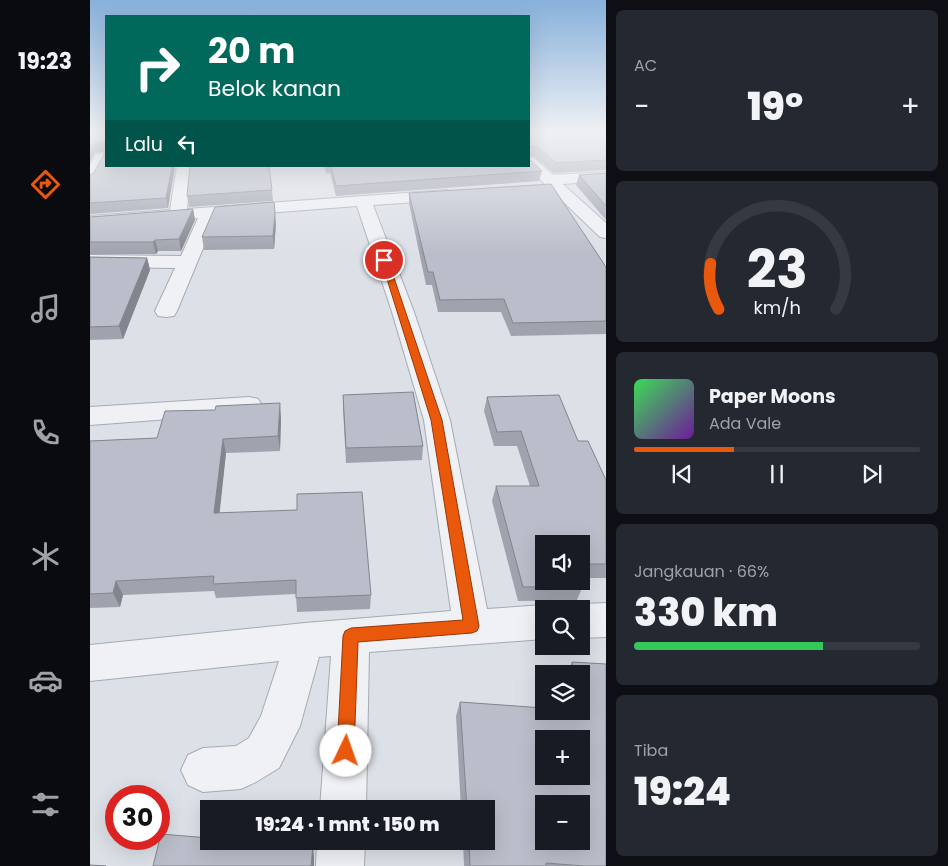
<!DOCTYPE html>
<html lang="id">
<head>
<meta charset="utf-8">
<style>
	:root { --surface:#171b24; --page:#242831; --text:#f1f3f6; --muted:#9ea1a6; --line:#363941; --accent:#ea580c }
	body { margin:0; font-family:Poppins,sans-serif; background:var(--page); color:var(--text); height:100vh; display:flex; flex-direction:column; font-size:19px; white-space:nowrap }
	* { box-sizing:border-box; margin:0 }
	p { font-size:16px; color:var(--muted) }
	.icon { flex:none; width:28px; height:28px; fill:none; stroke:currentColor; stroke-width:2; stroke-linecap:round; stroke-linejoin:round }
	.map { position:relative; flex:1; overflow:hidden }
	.side { display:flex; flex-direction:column; gap:10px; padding:10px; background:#0d0f14; width:342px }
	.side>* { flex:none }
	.banner { position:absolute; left:15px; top:15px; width:425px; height:152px; border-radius:0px; box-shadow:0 5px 20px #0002; background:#00695c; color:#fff; overflow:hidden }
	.fabs { position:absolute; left:445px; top:535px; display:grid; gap:10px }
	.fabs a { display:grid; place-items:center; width:55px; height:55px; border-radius:0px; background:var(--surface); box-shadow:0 5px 20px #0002; font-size:25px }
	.speed { position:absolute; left:15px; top:785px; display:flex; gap:10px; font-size:25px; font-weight:700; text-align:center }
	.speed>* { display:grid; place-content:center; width:65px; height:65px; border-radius:50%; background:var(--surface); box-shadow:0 5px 20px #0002; line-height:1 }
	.speed .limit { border:8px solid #d22; background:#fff; color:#111 }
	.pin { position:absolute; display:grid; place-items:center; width:42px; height:42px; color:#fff; margin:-21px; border:2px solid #fff; border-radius:50%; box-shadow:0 1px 5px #0007 }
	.me { position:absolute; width:55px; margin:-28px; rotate:3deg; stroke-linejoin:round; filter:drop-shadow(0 0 4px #0008) }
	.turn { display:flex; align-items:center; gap:18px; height:105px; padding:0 20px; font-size:22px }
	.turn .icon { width:65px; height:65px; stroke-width:2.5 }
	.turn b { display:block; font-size:35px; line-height:42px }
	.then { display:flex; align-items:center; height:48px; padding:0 20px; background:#0003; gap:10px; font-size:19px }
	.big { font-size:38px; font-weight:800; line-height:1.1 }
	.side .widget { flex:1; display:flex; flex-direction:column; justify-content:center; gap:8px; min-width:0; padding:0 18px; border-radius:8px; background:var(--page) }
	.side .dial { align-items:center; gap:0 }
	.dial svg { height:130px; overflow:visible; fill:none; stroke:var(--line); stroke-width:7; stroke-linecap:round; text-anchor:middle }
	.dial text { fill:var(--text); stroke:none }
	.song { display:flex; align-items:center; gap:15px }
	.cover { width:60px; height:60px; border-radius:8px; background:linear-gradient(135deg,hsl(130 70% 55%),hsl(280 70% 35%)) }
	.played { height:5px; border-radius:2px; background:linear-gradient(90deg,var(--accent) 35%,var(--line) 35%) }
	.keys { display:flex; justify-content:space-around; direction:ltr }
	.heat { display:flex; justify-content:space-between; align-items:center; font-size:28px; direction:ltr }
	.charge { height:8px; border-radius:4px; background:linear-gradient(90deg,#34c759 66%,var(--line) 0) }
	.trip { position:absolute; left:110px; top:800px; width:295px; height:50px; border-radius:0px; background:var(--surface); box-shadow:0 5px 20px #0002; font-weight:800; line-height:50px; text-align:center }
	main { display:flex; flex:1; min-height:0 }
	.tabs { display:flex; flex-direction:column; width:90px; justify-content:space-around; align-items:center; background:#090b0e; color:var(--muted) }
	.tabs .icon { width:35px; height:35px }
	.tabs .active { color:var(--accent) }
	.tabs b { font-size:22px; color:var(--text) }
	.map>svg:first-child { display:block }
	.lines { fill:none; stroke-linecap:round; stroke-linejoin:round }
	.minor-casing { stroke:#a5aab4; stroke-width:2 }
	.tertiary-casing { stroke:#a5aab4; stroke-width:2 }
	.minor { fill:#eff1f5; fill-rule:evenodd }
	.tertiary { fill:#eff1f5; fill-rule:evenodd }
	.wall { fill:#a0a3ae }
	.shaded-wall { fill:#82858d }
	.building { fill:#babeca; stroke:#82858d; fill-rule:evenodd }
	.route { fill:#ea580c; stroke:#983908 }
</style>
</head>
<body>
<main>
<nav class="tabs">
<b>19:23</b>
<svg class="icon active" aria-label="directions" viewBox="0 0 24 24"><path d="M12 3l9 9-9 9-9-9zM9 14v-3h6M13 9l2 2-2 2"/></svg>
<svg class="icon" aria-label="music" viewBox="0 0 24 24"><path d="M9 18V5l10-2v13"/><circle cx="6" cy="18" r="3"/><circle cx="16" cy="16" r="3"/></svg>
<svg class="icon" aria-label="phone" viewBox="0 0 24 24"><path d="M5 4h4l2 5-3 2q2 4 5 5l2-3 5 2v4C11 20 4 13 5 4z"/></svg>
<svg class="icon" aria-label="climate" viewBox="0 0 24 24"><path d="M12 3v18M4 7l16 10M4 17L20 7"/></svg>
<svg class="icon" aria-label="car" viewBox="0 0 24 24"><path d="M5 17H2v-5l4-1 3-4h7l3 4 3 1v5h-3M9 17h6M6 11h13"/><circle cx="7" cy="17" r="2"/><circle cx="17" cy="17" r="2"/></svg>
<svg class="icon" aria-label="filters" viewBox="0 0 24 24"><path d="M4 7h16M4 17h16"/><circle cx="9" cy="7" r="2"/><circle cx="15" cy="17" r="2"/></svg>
</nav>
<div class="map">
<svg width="516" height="866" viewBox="0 0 516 866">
	<rect width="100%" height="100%" fill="#dce0e7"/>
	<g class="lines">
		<!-- minor casing -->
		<g class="minor-casing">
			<g id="minor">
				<path d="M16,152C17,163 12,173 5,182L0,184V165L6,155Z"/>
				<polygon points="87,166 101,166 97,209 357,190 363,192 365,195 363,198 357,200 283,205 324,312 360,420 397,609 454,605 463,609 454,609 454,639 279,652 276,809 230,809 241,656 229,657 210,726 189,768 166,782 151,789 113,792 98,785 91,770 98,755 113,748 146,746 159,738 171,716 189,661 0,681 0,645 215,623 361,611 334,420 302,312 267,206 126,217 87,311 84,316 76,317 68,316 65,311 85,268 0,267 0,255 91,256 108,218 0,226 0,216 80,210"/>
				<polygon points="516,172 516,181 459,185 454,183 451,180 454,177 459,175"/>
				<polygon points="159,397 168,399 172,405 168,411 159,413 0,425 0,407"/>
				<polygon points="516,603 516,637 491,638 491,609 479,609 491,604"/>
				<polygon points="227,841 275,841 274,866 226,866"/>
			</g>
		</g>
		<!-- tertiary casing -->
		<g class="tertiary-casing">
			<polygon id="tertiary" points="439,157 444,158 516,223 516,238 510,237 436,166 439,166"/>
		</g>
		<!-- minor -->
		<use href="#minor" class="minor"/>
		<!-- tertiary -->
		<use href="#tertiary" class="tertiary"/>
	</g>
	<!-- wall -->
	<g class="wall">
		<polygon points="16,132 16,166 85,166 78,208 0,214 0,174 3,174 14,155 14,151 5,153"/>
		<polygon points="439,132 516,132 516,170 463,173 445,157 439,156"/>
		<polygon points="234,166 439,166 452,171 449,181 246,196 240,173 236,173"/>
		<polygon points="516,173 516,220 486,185 489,175"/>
		<polygon points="182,190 183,201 99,207 97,196"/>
		<polygon points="319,193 516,267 516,334 421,336 411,312 348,312 342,285 336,285 319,204"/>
		<polygon points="103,209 105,220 91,251 68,251 66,254 0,254 0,217"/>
		<polygon points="186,224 184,249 114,250 112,237"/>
		<polygon points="0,257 57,258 60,270 33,339 0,340"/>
		<polygon points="253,395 333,446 332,460 256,463 253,409"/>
		<polygon points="397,397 488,441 516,480 516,578 491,578 491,544 454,544 493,586 487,600 428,601 402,501 406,486 440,486 427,446 404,446 394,411"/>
		<polygon points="191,418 190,451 136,453 129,513 281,595 280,609 207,612 206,594 126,598 124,591 33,595 30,607 0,608 0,441 67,438"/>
		<polygon points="482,662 516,664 516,866 374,866 373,841 396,841 396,809 371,809 366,716 370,702 491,711 491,674 476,674"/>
	</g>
	<!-- shaded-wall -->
	<g class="shaded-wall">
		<polygon points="15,141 16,151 5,153 0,162 0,148 3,144"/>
		<polygon points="82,166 85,166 78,208 76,198"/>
		<polygon points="103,209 105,220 91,251 89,239"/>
		<polygon points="185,212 186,224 184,249 183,236"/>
		<polygon points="65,240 68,251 66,254 63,242"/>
		<polygon points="57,258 60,270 33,339 29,326"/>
		<polygon points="190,403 191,418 190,451 188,436"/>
		<polygon points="133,439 136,453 128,528 124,513"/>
		<polygon points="26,581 33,595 30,607 23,593"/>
		<polygon points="223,846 224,857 224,866 221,866"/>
	</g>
	<!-- building -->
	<g class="building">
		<polygon points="0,132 16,132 16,166 82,166 76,198 0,203 0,174 3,174 14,155 15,141 3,144 0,148"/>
		<polygon points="439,132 516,132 516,160 466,163 447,147 441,146 439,148 439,155"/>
		<polygon points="439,159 452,171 246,186 241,166 439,166"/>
		<polygon points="100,166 179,166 182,190 97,196"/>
		<polygon points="516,173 516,206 489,175"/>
		<polygon points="461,184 516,267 516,321 423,323 414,299 350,300 343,272 338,272 319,193"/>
		<polygon points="184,202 185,212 183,236 112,237 125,207"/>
		<polygon points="103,209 89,239 65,240 63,242 0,242 0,217"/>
		<polygon points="0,257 57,258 29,326 0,327"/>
		<polygon points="323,392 333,446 256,448 253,395"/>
		<polygon points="469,395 488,441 498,441 516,480 516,564 491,564 491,544 454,544 454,581 491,581 491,579 493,586 433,587 406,486 449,486 431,431 407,432 397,397"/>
		<polygon points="190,403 188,436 133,439 124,513 207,510 207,494 272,492 281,595 206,598 206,580 123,584 124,576 26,581 23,593 0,594 0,441 67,438 75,411 125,410 126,406"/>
		<path d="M482,662L516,664V866H494L456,863V866H380L379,841H396V809H377L370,702L454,708V711H492L491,705V674H485ZM454,739H491V776H454ZM454,804H491V841H454Z"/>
		<polygon points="71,834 119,838 119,841 162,841 223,846 221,866 63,866"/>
		<polygon points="0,865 16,866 0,866"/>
	</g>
	<!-- sky -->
	<linearGradient id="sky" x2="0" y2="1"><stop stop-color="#87b0db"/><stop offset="0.52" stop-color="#eff1f4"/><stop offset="1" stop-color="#eff1f4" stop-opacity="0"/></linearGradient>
	<rect width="516" height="254" fill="url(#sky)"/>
	<!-- route -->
	<polygon class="route" points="292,258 298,260 352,420 389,626 387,631 382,633 268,642 264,751 262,757 256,760 249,757 247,751 253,636 255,631 261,628 373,620 341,420 291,260"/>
</svg>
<div class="fabs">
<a><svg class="icon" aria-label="sound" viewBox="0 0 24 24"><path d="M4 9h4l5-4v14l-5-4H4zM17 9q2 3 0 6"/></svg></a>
<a><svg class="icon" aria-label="search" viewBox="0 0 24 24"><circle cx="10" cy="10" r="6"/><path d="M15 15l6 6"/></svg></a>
<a><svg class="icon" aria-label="layers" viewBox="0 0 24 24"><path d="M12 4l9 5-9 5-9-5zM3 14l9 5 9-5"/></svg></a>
<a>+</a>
<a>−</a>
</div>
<div class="speed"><div class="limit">30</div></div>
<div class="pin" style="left:294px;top:260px;background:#d93025"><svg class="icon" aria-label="arrive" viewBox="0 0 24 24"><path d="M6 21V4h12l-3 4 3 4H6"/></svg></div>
<svg class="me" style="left:256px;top:751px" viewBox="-20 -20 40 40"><circle r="19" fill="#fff"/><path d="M0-13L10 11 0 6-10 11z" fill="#ea580c"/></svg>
<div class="trip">19:24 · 1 mnt · 150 m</div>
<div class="banner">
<div class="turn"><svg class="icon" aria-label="right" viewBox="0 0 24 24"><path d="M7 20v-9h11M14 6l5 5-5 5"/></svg><div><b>20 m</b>Belok kanan</div></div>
<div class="then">Lalu<svg class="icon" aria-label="left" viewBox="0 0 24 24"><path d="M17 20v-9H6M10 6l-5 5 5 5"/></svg></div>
</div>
</div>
<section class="side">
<div class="widget"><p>AC</p>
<div class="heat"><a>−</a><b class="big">19°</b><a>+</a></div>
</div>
<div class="widget dial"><svg viewBox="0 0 100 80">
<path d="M14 69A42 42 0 1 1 86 69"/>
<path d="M14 69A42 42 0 0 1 9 41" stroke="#ea580c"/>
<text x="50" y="56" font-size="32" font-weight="700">23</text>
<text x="50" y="72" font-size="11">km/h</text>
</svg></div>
<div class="widget">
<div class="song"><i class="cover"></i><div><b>Paper Moons</b><p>Ada Vale</p></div></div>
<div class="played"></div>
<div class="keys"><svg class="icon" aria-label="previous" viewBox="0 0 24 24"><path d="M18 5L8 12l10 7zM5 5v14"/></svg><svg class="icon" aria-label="pause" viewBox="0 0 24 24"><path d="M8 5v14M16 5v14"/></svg><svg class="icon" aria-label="next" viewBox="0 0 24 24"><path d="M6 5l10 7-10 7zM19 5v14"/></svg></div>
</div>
<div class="widget"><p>Jangkauan · 66%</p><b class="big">330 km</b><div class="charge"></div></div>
<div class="widget"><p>Tiba</p><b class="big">19:24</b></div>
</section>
</main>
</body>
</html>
